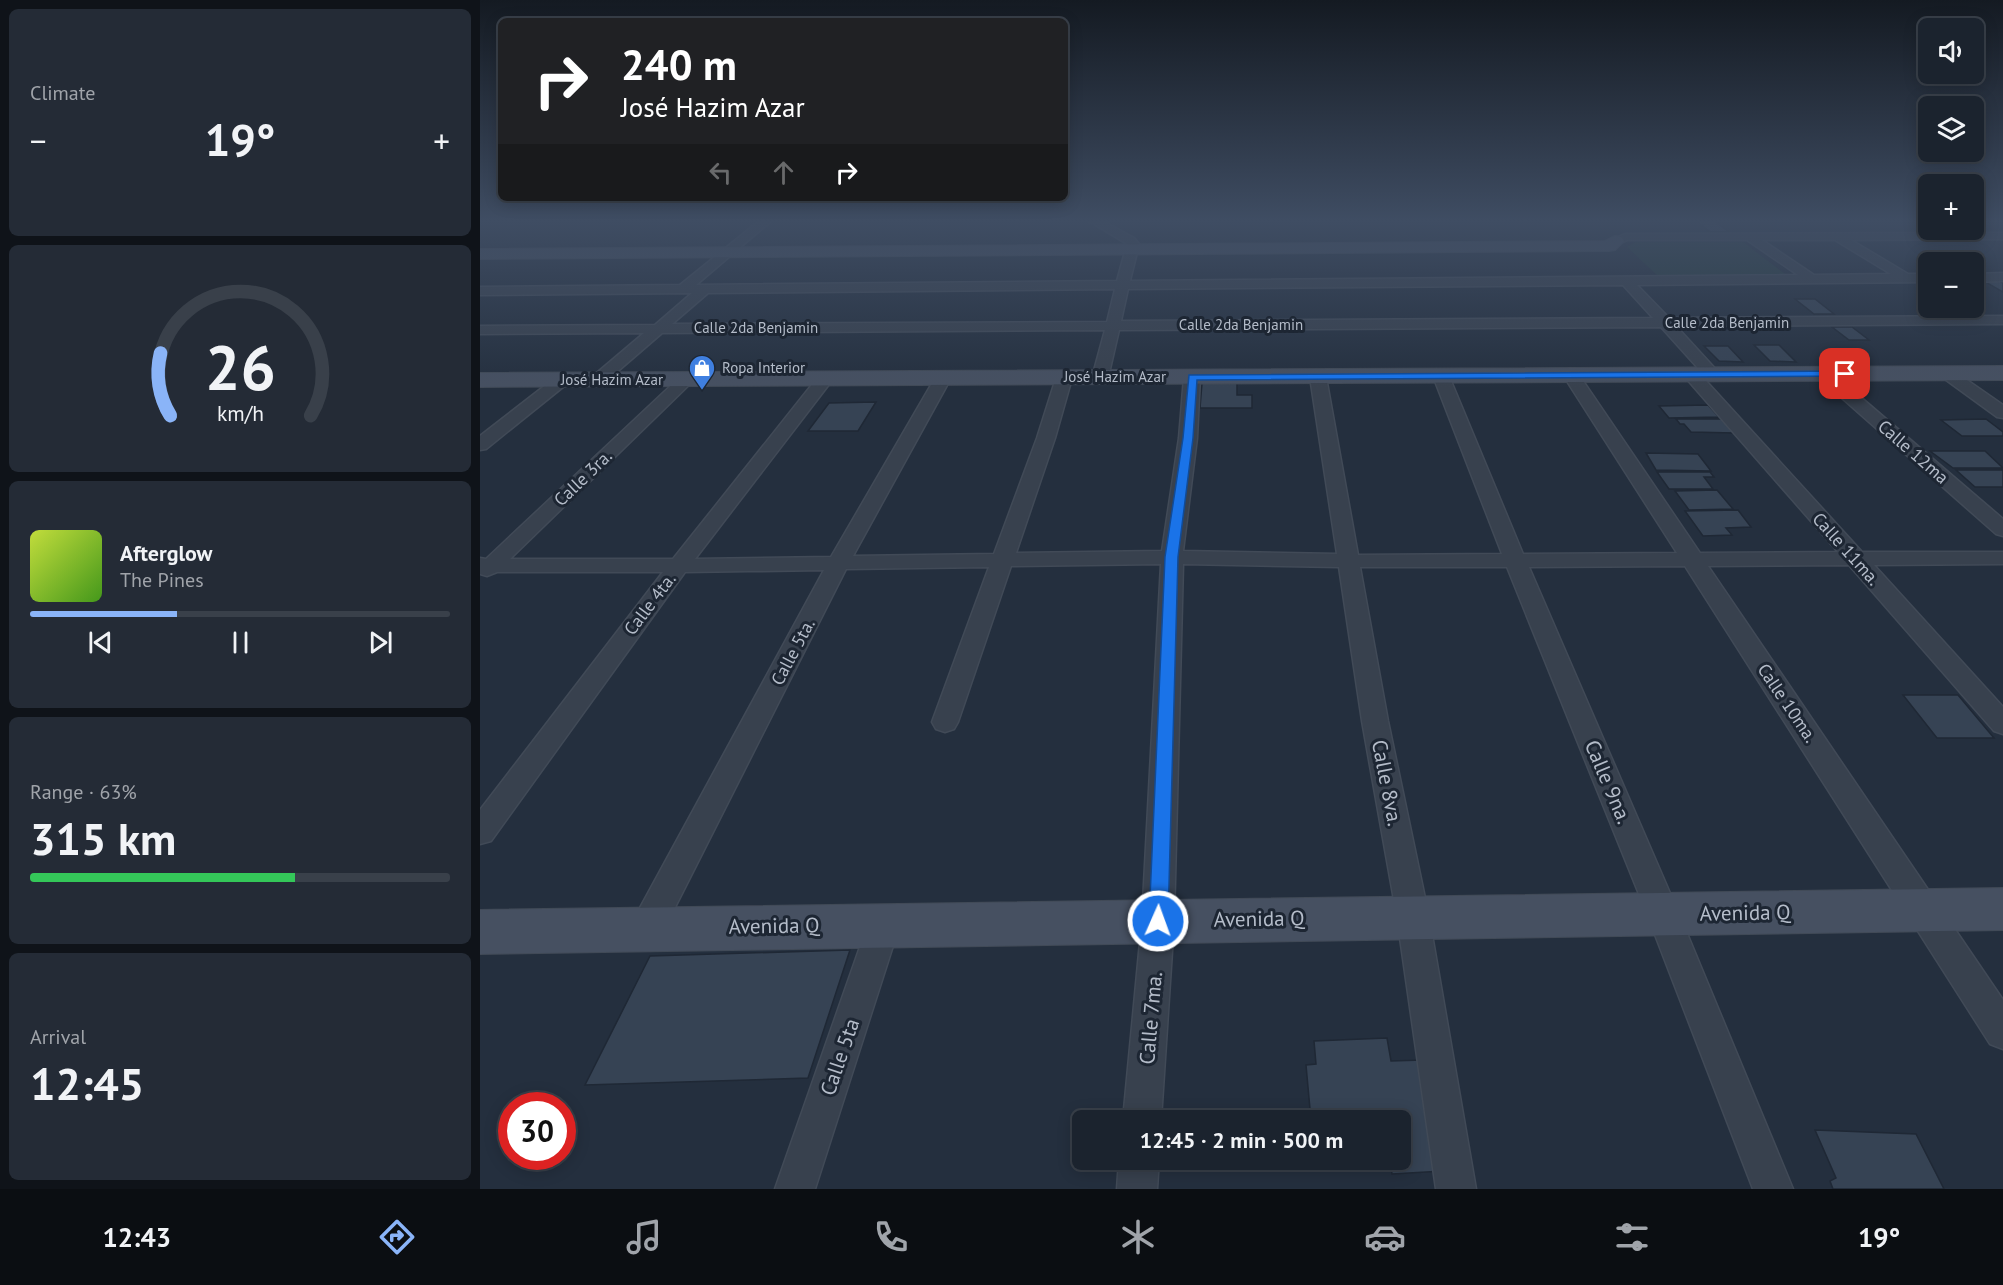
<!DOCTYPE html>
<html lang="en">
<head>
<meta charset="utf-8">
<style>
	:root { --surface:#1b232e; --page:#242b36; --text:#f1f3f6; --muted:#a0a4aa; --line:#39404a; --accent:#8ab4f8 }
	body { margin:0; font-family:"PT Sans",sans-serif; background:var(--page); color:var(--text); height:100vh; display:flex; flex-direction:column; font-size:22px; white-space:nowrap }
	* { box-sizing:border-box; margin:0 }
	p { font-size:20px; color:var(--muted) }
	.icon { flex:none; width:33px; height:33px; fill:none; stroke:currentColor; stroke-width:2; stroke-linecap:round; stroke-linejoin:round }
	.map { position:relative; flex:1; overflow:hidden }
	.panel { display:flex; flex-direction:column; gap:9px; padding:9px; background:#0f1319; width:480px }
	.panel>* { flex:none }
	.guide { position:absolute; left:18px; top:18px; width:570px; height:183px; border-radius:9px; box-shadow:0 3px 15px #0003,0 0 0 2px var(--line); background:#202124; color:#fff; overflow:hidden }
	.buttons { position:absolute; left:1438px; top:18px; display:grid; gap:12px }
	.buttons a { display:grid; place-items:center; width:66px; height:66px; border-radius:9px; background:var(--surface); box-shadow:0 3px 15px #0003,0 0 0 2px var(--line); font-size:30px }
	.speed { position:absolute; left:18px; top:1092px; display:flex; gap:12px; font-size:30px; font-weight:700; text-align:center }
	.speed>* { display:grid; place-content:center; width:78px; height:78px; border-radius:50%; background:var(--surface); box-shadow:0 3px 15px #0003,0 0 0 2px var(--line); line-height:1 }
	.speed .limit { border:9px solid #d22; background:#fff; color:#111 }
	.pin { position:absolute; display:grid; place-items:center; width:51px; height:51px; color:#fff; margin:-26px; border-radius:12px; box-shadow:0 3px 9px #0006 }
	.me { position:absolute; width:66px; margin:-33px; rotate:2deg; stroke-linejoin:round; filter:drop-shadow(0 0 4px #0008) }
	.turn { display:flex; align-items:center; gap:21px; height:126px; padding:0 24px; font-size:27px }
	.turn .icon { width:78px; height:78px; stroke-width:2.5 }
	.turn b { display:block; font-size:42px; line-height:51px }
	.lanes { display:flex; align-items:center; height:57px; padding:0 24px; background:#0003; justify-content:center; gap:30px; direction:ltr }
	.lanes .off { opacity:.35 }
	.big { font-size:45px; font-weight:800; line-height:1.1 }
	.panel .tile { flex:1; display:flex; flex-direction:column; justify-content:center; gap:9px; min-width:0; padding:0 21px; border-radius:9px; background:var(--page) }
	.panel .dial { align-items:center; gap:0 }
	.dial svg { height:156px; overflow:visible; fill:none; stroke:var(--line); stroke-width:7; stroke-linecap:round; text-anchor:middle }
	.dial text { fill:var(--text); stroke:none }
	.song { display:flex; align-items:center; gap:18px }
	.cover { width:72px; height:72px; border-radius:9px; background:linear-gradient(135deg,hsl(70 70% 55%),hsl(100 70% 35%)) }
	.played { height:6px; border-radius:3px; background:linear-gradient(90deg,var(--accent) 35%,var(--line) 35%) }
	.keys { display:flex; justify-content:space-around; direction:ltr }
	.heat { display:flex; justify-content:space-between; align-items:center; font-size:33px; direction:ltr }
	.charge { height:9px; border-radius:4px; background:linear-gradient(90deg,#34c759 63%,var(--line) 0) }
	.trip { position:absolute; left:592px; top:1110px; width:339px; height:60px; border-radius:9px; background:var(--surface); box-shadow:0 3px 15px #0003,0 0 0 2px var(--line); font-weight:800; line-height:60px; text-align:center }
	.dock { display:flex; height:96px; justify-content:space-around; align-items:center; background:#0b0e12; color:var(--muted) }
	.dock .icon { width:42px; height:42px }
	.dock .selected { color:var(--accent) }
	.dock b { font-size:27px; color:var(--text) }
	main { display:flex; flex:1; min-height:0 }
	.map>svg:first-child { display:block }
	.green { fill:#263c3f }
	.building { fill:#364354; stroke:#1f2835; stroke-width:1.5 }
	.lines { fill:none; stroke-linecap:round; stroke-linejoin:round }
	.street-casing { stroke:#414a57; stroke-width:3 }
	.secondary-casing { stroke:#414a57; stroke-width:2 }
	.street { fill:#38414e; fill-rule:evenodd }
	.secondary { fill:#465061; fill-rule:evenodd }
	.route { fill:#1a73e8; stroke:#114b97; stroke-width:1.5 }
	.labels { text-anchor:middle; stroke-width:6; stroke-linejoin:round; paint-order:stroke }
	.far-street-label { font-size:15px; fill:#b4bcc9; stroke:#1d2633 }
	.far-poi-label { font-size:15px; fill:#b4bcc9; stroke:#1d2633; text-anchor:start }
	.street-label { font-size:18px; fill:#b4bcc9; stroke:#1d2633 }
	.near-street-label { font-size:21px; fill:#b4bcc9; stroke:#1d2633 }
</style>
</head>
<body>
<main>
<section class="panel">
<div class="tile"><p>Climate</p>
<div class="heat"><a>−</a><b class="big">19°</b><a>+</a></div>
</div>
<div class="tile dial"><svg viewBox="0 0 100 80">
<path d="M14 69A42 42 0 1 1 86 69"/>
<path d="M14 69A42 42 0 0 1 9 37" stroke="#8ab4f8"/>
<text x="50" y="56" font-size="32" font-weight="700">26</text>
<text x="50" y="72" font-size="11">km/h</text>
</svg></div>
<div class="tile">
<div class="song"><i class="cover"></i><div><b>Afterglow</b><p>The Pines</p></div></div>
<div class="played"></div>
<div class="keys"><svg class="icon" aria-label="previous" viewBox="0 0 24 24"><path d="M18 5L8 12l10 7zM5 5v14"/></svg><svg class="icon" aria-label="pause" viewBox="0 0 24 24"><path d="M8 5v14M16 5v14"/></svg><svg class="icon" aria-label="next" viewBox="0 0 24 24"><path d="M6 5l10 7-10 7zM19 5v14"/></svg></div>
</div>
<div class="tile"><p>Range · 63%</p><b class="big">315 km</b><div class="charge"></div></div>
<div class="tile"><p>Arrival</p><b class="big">12:45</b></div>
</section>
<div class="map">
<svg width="1523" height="1189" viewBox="0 0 1523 1189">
	<rect width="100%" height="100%" fill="#242f3e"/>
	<!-- green -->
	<polygon class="green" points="1156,242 1263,242 1309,277 1180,278 1147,247"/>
	<!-- building -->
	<g class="building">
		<polygon points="1217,221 1235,221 1249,232 1230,232"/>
		<polygon points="1502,280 1518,280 1523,283 1523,292"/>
		<polygon points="1315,299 1335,299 1354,314 1334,314"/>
		<polygon points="1352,327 1372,327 1389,340 1369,340"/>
		<polygon points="1274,345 1299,345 1316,362 1290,361"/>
		<polygon points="1224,346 1248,346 1263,362 1239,361"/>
		<polygon points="722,383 757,383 757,395 772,395 772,408 720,408"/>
		<polygon points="396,402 378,431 328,431 349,403"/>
		<polygon points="1228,405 1239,417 1189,418 1179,406"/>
		<polygon points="1196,419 1243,419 1254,433 1211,432 1204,424 1200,424"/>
		<polygon points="1506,419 1523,432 1523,436 1482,436 1461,420"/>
		<polygon points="1450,451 1505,451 1523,468 1473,468"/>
		<polygon points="1166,453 1218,454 1231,471 1176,470"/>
		<polygon points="1476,470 1523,470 1523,487 1495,487"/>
		<polygon points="1177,472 1230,472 1234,477 1224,477 1233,489 1189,489"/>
		<polygon points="1237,490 1253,509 1209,510 1195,491"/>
		<polygon points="1258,510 1271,527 1246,528 1252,535 1223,536 1205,511"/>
		<polygon points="1423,695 1478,695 1514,738 1457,738"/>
		<polygon points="370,950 328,1078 105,1085 170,956"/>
		<polygon points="907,1038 911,1061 943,1060 963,1171 912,1174 910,1160 921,1160 921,1120 831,1120 826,1065 836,1064 834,1041"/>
		<polygon points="1335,1130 1436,1134 1464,1189 1353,1189 1350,1181 1356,1178"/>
		<polygon points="874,1160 895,1160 894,1165 875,1166"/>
	</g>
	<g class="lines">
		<!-- street casing -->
		<g class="street-casing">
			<g id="street">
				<path d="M279,221H291L216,285L637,281L647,244L609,221H623L654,238L659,244L650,281L1318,275L1267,240H1147L1135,245L1129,241L1145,234L1523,233V239L1371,240L1428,274H1449V282L1157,285L1189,318L1523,316V324L1196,326L1240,374L1232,379L1226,377L1181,327L639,330L628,378L620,383L612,378L625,330L182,333L124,383L118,385L110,380L112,377L164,333L0,334V326L175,325L212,293L0,295V287L200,285ZM1282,240H1355L1411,274L1334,275ZM1143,285L1173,318L641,321L648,289ZM635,289L627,322L192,324L228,293Z"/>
				<polygon points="1523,273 1523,281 1494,282 1494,274"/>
				<polygon points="1211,369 1217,371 1382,552 1523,552 1523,564 1394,565 1523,707 1523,734 1514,731 1369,565 1228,566 1523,1000 1523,1049 1510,1044 1205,566 1049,567 1199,914 1313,1189 1273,1189 1167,914 1027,567 880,567 908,721 949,917 996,1189 956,1189 917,917 882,721 859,567 703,564 694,921 681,1120 643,1120 662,921 681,564 531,566 478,722 474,729 465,732 456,729 452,722 509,567 366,569 179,939 167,943 155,939 151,928 155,917 344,570 205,572 11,841 0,844 0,810 183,572 17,572 7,576 0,574 0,558 6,559 200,377 206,375 214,380 30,559 193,559 338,377 350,377 352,380 350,383 215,559 351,557 455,378 463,373 471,378 373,556 514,554 557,438 576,378 584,373 592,378 575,438 536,553 682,551 699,438 704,377 712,372 720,377 717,438 703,551 857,554 830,377 838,372 846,377 878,555 1022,554 953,376 961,371 969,376 1043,554 1197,553 1083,375 1091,370 1097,372 1220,553 1358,552 1205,377 1203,374 1205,371"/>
				<polygon points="1344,369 1350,371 1523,519 1523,536 1516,534 1338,377 1336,374 1338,371"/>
				<polygon points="1468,369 1474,371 1523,405 1523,418 1517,417 1462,377 1460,374 1462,371"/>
				<polygon points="82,375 90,380 88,383 6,449 0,450 0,436 76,377"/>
				<polygon points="404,909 415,914 420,924 335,1189 295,1189 388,924 393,914"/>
				<polygon points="639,1160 679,1160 677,1189 637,1189"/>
			</g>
		</g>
		<!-- secondary casing -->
		<g class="secondary-casing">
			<g id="secondary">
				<polygon points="1135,236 1141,237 1144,241 1135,250 1129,251 0,259 0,249 1125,241"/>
				<polygon points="1523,366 1523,380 0,387 0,373"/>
				<polygon points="1523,888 1523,930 0,954 0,910"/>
			</g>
		</g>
		<!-- street -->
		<use href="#street" class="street"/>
		<!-- secondary -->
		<use href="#secondary" class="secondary"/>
	</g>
	<!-- sky -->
	<linearGradient id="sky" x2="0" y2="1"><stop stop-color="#141a22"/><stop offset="0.57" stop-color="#3f4d63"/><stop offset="1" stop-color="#3f4d63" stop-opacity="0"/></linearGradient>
	<rect width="1523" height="388" fill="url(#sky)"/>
	<!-- route -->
	<polygon class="route" points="1365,371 1368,372 1368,376 717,380 713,438 698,557 688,921 685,927 678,930 671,927 669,921 685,557 703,438 709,375"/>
	<!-- icons -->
	<defs>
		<g id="shop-pin" transform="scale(1.35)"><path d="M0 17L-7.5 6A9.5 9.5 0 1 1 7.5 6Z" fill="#3f7fe0" stroke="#1d2633"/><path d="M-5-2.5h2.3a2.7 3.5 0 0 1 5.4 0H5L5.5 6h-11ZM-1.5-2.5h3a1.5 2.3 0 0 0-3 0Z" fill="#fff"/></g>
	</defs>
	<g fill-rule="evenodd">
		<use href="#shop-pin" x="222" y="368"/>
	</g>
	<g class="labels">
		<!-- far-street labels -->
		<g class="far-street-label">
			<text x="1247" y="328">Calle 2da Benjamin</text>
			<text x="761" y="330">Calle 2da Benjamin</text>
			<text x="276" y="333">Calle 2da Benjamin</text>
			<text x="635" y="382">José Hazim Azar</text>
			<text x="132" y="385">José Hazim Azar</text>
		</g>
		<!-- far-poi labels -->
		<g class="far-poi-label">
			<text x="242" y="373">Ropa Interior</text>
		</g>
		<!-- street labels -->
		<g class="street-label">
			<text transform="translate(1433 452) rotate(41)" y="6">Calle 12ma</text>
			<text transform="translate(103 478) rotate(-44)" y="6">Calle 3ra.</text>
			<text transform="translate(1366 549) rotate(48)" y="6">Calle 11ma.</text>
			<text transform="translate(170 604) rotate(-53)" y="6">Calle 4ta.</text>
			<text transform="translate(313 652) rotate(-62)" y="6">Calle 5ta.</text>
			<text transform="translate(1307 703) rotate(56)" y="6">Calle 10ma.</text>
		</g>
		<!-- near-street labels -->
		<g class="near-street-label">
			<text transform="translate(1128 782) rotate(67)" y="7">Calle 9na.</text>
			<text transform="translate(907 783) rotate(79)" y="7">Calle 8va.</text>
			<text transform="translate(1265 913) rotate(-1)" y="7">Avenida Q</text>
			<text transform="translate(779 919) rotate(-1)" y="7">Avenida Q</text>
			<text transform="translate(294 926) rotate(-1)" y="7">Avenida Q</text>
			<text transform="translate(671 1018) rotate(-85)" y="7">Calle 7ma.</text>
			<text transform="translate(360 1057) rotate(-71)" y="7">Calle 5ta</text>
		</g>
	</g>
</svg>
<div class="buttons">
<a><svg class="icon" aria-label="sound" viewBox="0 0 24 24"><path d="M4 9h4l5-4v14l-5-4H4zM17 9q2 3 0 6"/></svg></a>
<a><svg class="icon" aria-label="layers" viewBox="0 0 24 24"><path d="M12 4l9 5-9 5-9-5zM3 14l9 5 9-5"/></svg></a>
<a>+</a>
<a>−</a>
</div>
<div class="speed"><div class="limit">30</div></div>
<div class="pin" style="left:1365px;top:374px;background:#d93025"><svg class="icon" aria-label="arrive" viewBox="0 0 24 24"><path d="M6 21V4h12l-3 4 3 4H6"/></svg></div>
<svg class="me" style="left:678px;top:921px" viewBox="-20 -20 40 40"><circle r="17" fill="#1a73e8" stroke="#fff" stroke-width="3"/><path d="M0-11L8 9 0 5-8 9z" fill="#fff"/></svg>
<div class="trip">12:45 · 2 min · 500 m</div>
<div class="guide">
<div class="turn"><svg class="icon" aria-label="right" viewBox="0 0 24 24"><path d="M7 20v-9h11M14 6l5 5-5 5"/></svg><div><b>240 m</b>José Hazim Azar</div></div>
<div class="lanes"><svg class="icon off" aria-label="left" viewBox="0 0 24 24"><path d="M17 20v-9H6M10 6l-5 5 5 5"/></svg><svg class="icon off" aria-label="ahead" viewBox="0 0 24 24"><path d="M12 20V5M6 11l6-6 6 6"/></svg><svg class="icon" aria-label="right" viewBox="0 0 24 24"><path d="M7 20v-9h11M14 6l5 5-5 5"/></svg></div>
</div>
</div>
</main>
<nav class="dock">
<b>12:43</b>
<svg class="icon selected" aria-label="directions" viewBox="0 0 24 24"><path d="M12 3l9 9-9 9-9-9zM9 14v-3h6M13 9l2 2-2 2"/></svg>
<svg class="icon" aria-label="music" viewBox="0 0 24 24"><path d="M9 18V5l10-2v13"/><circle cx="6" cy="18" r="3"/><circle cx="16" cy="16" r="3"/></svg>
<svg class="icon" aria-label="phone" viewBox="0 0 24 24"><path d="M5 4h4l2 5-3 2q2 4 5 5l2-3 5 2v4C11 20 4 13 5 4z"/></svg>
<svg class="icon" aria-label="climate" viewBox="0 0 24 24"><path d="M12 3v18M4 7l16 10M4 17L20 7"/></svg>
<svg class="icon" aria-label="car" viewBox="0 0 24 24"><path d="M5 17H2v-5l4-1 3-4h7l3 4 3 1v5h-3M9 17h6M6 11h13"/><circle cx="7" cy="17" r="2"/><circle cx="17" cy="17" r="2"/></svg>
<svg class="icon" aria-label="filters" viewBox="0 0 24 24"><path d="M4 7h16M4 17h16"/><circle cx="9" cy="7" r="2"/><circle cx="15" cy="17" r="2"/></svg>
<b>19°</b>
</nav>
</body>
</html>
